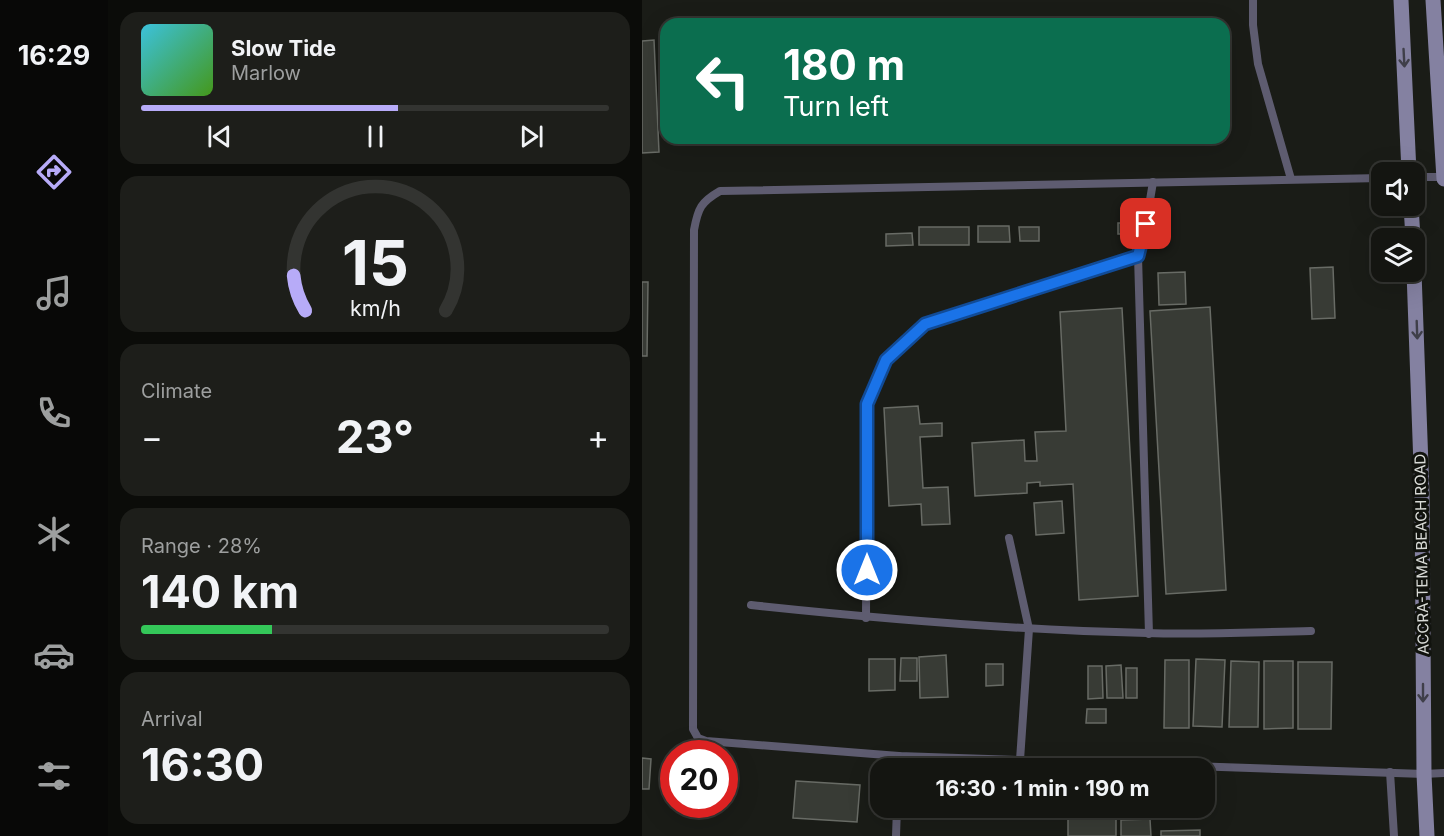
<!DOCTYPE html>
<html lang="en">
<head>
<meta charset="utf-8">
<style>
	:root { --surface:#141511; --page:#1d1e1a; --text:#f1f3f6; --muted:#9d9f9f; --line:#333431; --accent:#b7abf8 }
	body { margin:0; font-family:Inter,sans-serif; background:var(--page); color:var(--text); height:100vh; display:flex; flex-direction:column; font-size:22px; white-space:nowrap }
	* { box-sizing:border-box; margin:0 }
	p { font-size:20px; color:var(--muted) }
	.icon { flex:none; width:33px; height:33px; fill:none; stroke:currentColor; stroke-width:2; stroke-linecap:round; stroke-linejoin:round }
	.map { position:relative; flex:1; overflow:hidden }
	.panel { display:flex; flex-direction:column; gap:12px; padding:12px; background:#0b0c09; width:534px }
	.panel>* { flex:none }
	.top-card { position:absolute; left:18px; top:18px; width:570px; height:126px; border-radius:18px; box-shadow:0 6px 24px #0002,0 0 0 2px var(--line); background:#0b6e4f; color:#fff; overflow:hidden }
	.buttons { position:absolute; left:729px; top:162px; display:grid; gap:12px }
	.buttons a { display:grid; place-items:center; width:54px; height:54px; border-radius:12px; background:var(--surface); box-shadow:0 6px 24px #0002,0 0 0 2px var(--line); font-size:30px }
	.speed { position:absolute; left:18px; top:740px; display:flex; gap:12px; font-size:30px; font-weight:700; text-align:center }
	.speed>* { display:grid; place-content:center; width:78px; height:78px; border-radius:50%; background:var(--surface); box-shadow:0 6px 24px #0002,0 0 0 2px var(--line); line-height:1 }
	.speed .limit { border:9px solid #d22; background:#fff; color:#111 }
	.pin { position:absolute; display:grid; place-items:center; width:51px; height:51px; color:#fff; margin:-26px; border-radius:12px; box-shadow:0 3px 9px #0006 }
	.me { position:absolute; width:66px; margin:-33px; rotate:0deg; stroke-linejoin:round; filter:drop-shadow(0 0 4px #0008) }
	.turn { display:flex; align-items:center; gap:21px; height:126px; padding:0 24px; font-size:27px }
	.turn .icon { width:78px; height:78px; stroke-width:2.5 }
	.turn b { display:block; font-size:42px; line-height:51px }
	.big { font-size:45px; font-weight:700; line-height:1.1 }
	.panel .card { flex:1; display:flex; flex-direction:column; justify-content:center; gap:9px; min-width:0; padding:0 21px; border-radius:18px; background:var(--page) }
	.panel .dial { align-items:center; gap:0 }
	.dial svg { height:156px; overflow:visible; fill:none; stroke:var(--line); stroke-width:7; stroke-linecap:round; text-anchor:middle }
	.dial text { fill:var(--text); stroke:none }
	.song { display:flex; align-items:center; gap:18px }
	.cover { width:72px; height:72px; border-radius:9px; background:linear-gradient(135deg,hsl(190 70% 55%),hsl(100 70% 35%)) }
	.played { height:6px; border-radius:3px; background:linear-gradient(90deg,var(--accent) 55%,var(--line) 55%) }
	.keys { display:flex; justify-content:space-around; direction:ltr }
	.heat { display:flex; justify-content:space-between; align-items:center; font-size:33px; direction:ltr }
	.charge { height:9px; border-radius:4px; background:linear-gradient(90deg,#34c759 28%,var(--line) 0) }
	.trip { position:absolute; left:228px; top:758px; width:345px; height:60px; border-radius:18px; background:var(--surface); box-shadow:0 6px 24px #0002,0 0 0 2px var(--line); font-weight:700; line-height:60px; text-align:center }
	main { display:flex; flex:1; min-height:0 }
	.menu { display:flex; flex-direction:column; width:108px; justify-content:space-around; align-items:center; background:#080807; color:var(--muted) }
	.menu .icon { width:42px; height:42px }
	.menu .active { color:var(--accent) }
	.menu b { font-size:27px; color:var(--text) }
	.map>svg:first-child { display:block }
	.building { fill:#383b35; stroke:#686b65; stroke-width:1.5 }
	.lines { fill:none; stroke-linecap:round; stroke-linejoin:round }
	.service { stroke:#5e5c70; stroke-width:8 }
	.secondary { stroke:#8481a1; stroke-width:15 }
	.oneway { stroke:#3f3f49 }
	.route-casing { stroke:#114b97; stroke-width:15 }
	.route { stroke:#1a73e8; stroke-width:10 }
	.labels { text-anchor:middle; stroke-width:6; stroke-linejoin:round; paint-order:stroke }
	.street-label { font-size:15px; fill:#d9dbd7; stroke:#11130e }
</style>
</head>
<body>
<main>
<nav class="menu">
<b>16:29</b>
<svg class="icon active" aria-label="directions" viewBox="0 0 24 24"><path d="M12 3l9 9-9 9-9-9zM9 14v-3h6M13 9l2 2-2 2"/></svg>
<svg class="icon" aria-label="music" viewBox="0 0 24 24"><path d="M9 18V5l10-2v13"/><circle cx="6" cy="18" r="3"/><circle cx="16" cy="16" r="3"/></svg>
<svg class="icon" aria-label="phone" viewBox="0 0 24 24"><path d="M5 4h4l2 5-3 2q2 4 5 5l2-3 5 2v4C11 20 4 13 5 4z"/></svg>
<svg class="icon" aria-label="climate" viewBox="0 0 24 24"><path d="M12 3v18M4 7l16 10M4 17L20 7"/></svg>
<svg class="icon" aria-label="car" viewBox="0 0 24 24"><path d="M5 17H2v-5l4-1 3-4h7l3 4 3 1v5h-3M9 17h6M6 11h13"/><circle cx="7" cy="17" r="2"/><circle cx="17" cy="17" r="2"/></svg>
<svg class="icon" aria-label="filters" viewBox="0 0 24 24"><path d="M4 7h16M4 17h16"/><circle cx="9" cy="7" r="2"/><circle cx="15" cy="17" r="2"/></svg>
</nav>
<section class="panel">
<div class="card">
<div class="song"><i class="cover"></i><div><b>Slow Tide</b><p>Marlow</p></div></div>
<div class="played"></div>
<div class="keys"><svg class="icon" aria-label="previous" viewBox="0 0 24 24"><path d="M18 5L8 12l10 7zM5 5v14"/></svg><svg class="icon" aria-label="pause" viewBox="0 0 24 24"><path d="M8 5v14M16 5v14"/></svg><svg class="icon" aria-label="next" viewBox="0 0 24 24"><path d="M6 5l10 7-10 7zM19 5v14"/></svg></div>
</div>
<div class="card dial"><svg viewBox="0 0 100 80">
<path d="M14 69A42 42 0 1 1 86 69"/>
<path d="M14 69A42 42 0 0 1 8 51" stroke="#b7abf8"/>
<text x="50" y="56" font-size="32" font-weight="700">15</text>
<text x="50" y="72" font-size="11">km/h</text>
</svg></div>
<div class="card"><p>Climate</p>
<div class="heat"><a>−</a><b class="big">23°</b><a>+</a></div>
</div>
<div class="card"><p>Range · 28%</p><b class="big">140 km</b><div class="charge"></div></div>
<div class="card"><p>Arrival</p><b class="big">16:30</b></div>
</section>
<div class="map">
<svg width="802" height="836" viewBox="0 0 802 836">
	<rect width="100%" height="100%" fill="#1a1c17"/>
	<!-- building -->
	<g class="building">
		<polygon points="12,40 17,152 0,153 0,41"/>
		<rect x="476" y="223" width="15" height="11"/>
		<polygon points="336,226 367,226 368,242 336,242"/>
		<rect x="277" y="227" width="50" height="18"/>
		<polygon points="377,227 397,227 397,241 378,241"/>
		<polygon points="270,233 271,245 244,246 244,234"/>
		<polygon points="691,267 693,318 670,319 668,268"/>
		<polygon points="543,272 544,304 517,305 516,273"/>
		<polygon points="0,282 6,282 5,356 0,356"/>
		<polygon points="568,307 584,590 524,594 508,311"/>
		<polygon points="480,308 496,596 437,600 431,484 398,486 398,482 385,483 385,493 333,496 330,443 382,440 383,461 395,461 393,432 424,431 418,312"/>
		<polygon points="276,406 278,424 300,423 300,436 278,437 281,488 306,487 308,524 280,525 279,504 247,506 242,408"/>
		<polygon points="420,501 422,533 394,535 392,503"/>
		<polygon points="304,655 306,697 278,698 277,657"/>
		<polygon points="259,658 275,658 275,681 258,681"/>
		<polygon points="227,659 253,659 253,690 227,691"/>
		<polygon points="554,659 583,660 580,727 551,726"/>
		<polygon points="523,660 547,660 547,728 522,728"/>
		<polygon points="589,661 617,662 616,727 587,727"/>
		<polygon points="622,661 651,661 651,728 622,729"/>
		<polygon points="656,662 690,662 689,729 656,729"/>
		<polygon points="344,664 361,664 361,685 344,686"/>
		<polygon points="479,665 481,698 465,698 464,666"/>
		<polygon points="446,666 460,666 461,698 446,699"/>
		<rect x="484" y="668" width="11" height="30"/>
		<polygon points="445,709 464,709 464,723 444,723"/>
		<polygon points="0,758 9,759 7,789 0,789"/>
		<polygon points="154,781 218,785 215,822 151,818"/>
		<polygon points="474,817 474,836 426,836 426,818"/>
		<polygon points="508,819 509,836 479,836 479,820"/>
		<polygon points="558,830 558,836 519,836 519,831"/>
	</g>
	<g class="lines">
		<!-- service -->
		<g class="service">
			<polyline points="611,0 611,25 616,64 649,179"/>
			<polyline points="772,177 802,177"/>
			<path d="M740,178L78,191C59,202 56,208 52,230L51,729L56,738L64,741L257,756L782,774L802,773"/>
			<polyline points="496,256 507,634"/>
			<polyline points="367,538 387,629 378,760"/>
			<path d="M109,605C240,619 372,630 505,633C559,635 614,632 669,631"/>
			<polyline points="224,618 225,404 244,360 283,324 496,256 504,224 511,182"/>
			<polyline points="257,768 257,756"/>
			<polyline points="748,772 752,836"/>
			<polyline points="254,836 255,807"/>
		</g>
		<!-- secondary -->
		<g class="secondary">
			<polyline points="759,0 767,172"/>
			<polyline points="791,0 802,179"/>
			<polyline points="769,206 771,238"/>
			<polyline points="772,272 780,494 782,774 785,836"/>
		</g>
	</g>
	<!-- one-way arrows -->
	<defs><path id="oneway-shaft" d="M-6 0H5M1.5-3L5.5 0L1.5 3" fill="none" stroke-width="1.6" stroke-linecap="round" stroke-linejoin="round" transform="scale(1.5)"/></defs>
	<g class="oneway">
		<use href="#oneway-shaft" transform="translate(762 58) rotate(87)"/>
		<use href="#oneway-shaft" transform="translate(775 330) rotate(88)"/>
		<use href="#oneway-shaft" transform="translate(781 693) rotate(90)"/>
	</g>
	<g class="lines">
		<!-- route casing -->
		<g class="route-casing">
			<polyline id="route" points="225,570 225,404 244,360 283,324 496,256 504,224"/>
		</g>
		<!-- route -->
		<use href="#route" class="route"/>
	</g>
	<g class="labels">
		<!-- street labels -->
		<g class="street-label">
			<text transform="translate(780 554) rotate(-91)" y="5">ACCRA-TEMA BEACH ROAD</text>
		</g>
	</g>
</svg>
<div class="buttons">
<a><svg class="icon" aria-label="sound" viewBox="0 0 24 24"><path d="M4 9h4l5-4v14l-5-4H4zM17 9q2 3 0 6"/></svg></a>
<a><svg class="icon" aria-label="layers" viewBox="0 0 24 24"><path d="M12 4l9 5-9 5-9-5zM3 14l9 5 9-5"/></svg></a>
</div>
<div class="speed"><div class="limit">20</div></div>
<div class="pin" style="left:504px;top:224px;background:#d93025"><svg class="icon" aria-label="arrive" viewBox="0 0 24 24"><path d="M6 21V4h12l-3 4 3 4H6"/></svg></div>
<svg class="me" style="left:225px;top:570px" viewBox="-20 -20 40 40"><circle r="17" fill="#1a73e8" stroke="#fff" stroke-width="3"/><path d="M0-11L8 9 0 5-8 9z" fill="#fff"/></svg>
<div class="trip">16:30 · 1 min · 190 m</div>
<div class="top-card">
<div class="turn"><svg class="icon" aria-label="left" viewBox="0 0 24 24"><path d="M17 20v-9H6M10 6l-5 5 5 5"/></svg><div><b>180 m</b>Turn left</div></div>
</div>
</div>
</main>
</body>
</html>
